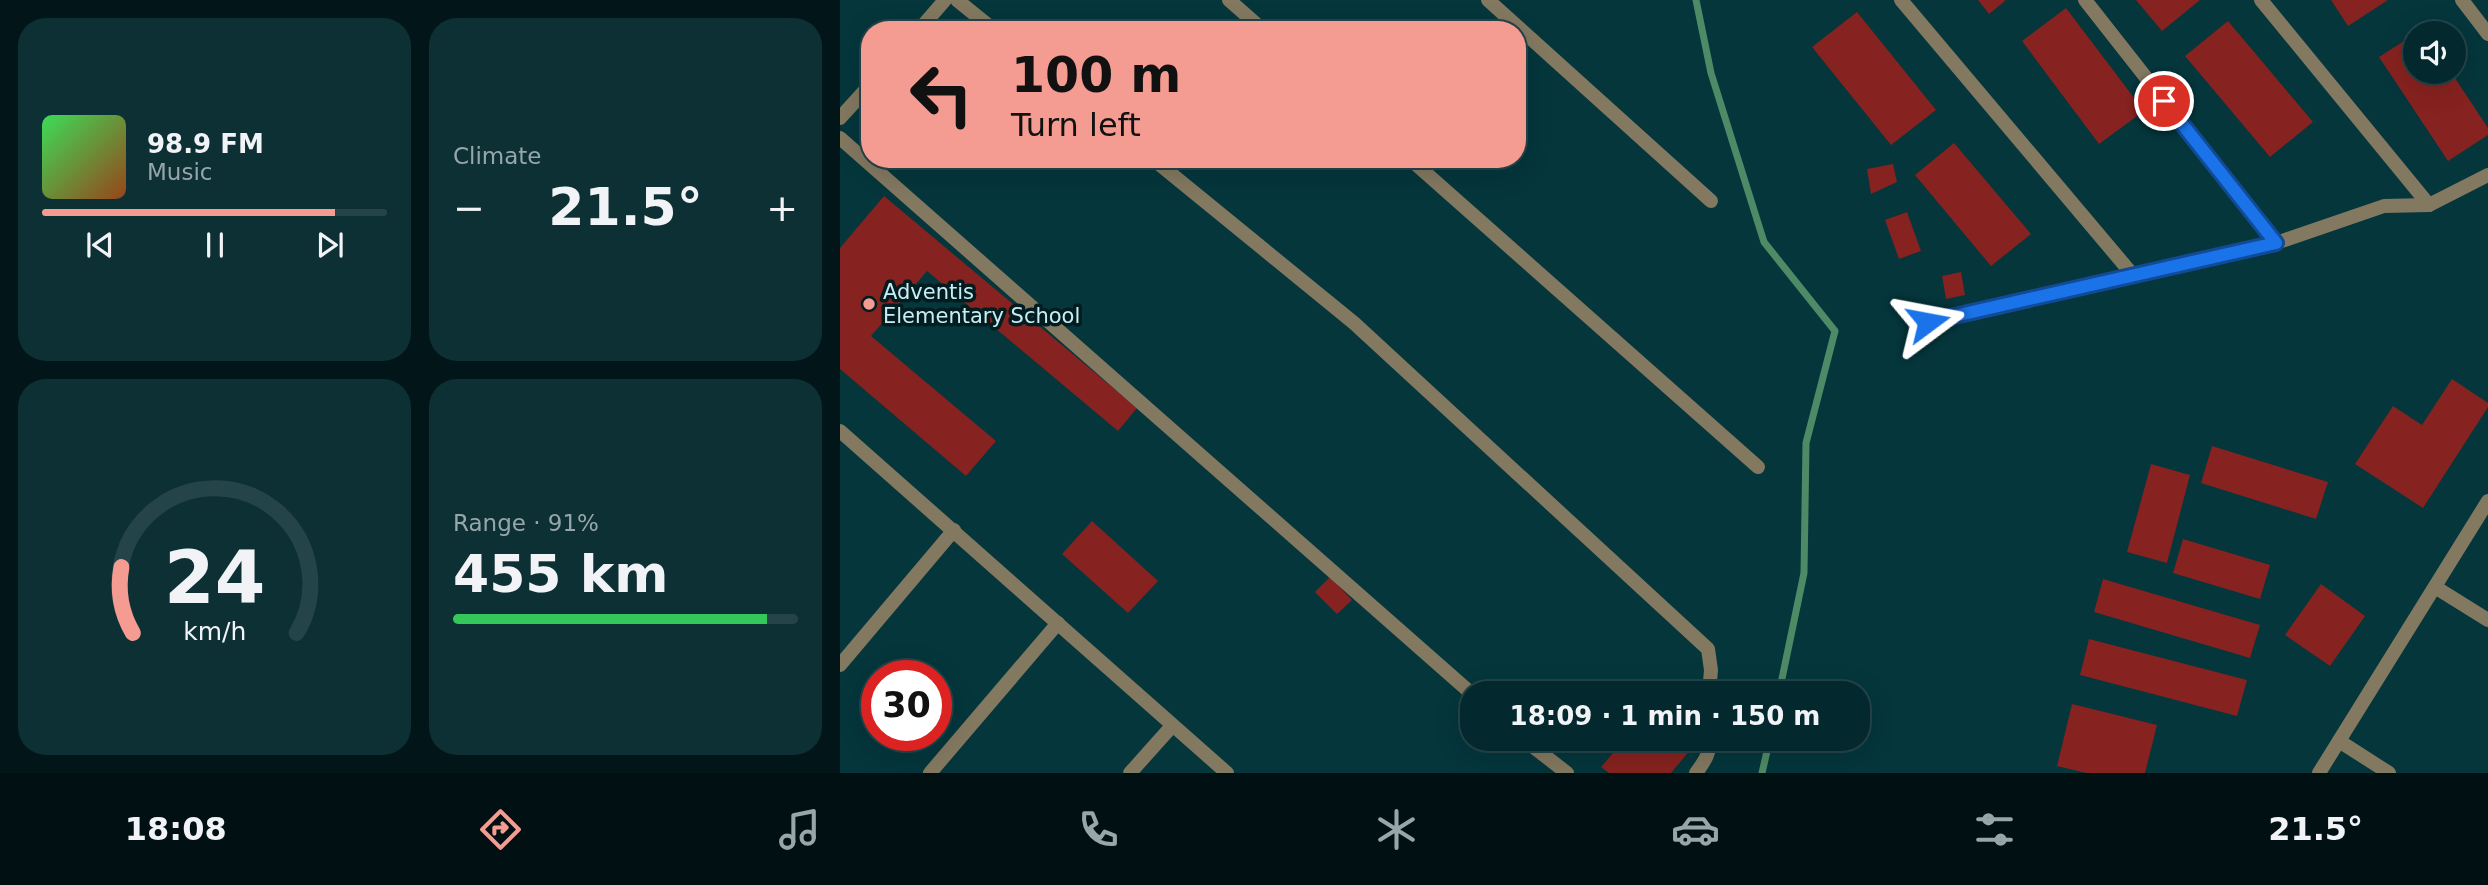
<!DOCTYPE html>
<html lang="en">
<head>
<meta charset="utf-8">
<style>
	:root { --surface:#03282d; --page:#0d3035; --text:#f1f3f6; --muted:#97a6aa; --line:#244449; --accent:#f59c92 }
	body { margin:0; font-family:"DejaVu Sans",sans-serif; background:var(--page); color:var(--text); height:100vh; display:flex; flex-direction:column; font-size:26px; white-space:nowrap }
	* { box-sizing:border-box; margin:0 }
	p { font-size:23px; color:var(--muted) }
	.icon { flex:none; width:38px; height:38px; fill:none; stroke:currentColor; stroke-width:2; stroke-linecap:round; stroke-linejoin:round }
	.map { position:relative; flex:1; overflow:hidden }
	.side { display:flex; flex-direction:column; gap:18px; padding:18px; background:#021619; width:840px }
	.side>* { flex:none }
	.top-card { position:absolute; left:21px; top:21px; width:665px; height:147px; border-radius:28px; box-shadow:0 7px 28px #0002,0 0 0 2px var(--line); background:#f59c92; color:#111; overflow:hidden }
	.controls { position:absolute; left:1563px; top:21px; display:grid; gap:14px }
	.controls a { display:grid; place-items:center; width:63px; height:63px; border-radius:50%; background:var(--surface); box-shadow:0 7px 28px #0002,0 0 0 2px var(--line); font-size:35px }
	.speed { position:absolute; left:21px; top:660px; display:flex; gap:14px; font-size:35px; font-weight:700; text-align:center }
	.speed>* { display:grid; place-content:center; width:91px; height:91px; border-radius:50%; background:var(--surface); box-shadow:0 7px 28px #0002,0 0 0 2px var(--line); line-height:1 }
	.speed .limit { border:10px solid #d22; background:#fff; color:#111 }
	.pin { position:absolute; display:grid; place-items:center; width:60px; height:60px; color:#fff; margin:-30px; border:4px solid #fff; border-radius:50%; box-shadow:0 2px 7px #0007 }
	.me { position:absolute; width:77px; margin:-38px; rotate:77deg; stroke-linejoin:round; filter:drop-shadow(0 0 5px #0008) }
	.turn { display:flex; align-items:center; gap:24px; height:147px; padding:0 35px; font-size:32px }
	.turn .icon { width:91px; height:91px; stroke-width:2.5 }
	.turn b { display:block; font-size:49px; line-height:60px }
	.big { font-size:52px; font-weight:800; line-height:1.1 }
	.side .widget { flex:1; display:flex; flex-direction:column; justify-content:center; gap:10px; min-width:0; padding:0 24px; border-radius:28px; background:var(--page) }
	.side .dial { align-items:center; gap:0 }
	.dial svg { height:182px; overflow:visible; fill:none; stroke:var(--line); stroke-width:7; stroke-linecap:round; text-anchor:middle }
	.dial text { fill:var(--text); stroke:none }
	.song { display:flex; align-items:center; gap:21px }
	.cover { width:84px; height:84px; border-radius:10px; background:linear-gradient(135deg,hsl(130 70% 55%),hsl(20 70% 35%)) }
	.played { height:7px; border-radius:4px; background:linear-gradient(90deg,var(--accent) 85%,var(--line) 85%) }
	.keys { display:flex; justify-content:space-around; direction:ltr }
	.heat { display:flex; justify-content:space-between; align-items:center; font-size:38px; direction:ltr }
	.charge { height:10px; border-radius:5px; background:linear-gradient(90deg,#34c759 91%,var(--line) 0) }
	.side .tiles { flex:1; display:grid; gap:18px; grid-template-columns:repeat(2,1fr) }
	.trip { position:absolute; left:620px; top:681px; width:410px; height:70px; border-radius:28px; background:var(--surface); box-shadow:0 7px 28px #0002,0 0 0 2px var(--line); font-weight:800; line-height:70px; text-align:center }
	.dock { display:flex; height:112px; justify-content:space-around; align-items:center; background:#011012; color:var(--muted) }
	.dock .icon { width:49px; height:49px }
	.dock .selected { color:var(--accent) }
	.dock b { font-size:32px; color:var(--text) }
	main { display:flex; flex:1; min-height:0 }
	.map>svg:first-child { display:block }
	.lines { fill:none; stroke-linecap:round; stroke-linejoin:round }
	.stream { stroke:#4f8a66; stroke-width:7 }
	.building { fill:#86221f }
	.minor { stroke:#837860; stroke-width:14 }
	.tertiary { stroke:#837860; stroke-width:14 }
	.route-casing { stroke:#114b97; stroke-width:18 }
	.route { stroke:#1a73e8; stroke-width:12 }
	.poi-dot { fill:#f59c92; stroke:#021c1f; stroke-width:2.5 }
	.labels { text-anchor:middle; stroke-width:7; stroke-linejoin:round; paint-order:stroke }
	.poi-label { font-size:21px; fill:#c7eef4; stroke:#021c1f; text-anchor:start }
</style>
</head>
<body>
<main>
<section class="side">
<div class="tiles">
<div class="widget">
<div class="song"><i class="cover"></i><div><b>98.9 FM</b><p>Music</p></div></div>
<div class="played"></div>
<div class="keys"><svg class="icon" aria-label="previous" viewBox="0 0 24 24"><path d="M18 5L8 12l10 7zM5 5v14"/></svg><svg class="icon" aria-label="pause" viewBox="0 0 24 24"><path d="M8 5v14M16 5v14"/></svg><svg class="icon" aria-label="next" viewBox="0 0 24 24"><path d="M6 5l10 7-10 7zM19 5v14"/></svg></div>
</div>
<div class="widget"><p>Climate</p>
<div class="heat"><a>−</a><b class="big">21.5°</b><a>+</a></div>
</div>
<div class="widget dial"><svg viewBox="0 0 100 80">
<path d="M14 69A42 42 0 1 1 86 69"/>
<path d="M14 69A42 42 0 0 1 9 40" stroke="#f59c92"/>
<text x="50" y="56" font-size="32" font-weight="700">24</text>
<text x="50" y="72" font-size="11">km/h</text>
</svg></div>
<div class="widget"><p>Range · 91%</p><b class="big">455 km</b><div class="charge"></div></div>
</div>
</section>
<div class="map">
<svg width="1648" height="773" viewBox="0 0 1648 773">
	<rect width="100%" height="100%" fill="#04363c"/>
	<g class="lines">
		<!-- stream -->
		<g class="stream">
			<polyline points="856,0 871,73 924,242 995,331 966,443 964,573 939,693"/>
			<polyline points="922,773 930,738"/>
		</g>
	</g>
	<!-- building -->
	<g class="building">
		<polygon points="1138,0 1166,0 1149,14"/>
		<polygon points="1296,0 1360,0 1322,31"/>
		<polygon points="1491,0 1548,0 1508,26"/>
		<polygon points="1226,8 1304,111 1259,144 1182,41"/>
		<polygon points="1017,12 1096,110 1051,145 972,47"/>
		<polygon points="1388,21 1473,122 1430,157 1345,56"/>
		<polygon points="1575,34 1575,72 1611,72 1648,128 1648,135 1608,161 1539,57"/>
		<polygon points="1114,143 1191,234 1151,266 1075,175"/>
		<polygon points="1053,164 1057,182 1031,194 1027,169"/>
		<polygon points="44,196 297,408 278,431 87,271 31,336 156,441 126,476 0,369 0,248"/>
		<polygon points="1067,212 1081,251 1059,259 1045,220"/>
		<polygon points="1121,272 1125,295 1106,299 1102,276"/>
		<polygon points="1612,379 1648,403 1648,407 1583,508 1515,464 1553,406 1582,425"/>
		<polygon points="1372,446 1488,482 1476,519 1361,483"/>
		<polygon points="1311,464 1350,475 1327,563 1287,552"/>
		<polygon points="252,521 318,581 288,613 222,554"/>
		<polygon points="1343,539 1430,565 1420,599 1333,573"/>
		<polygon points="490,577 512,600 497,614 475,592"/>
		<polygon points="1263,579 1420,625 1410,658 1254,612"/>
		<polygon points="1481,584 1525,616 1490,666 1445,635"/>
		<polygon points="1249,639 1407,680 1397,716 1240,675"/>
		<polygon points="1232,704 1317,725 1305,773 1246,773 1217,766"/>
		<polygon points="786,738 839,738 851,749 831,773 769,773 761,767"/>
	</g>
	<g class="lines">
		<!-- minor -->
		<g class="minor">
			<polyline points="117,0 154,30"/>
			<polyline points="389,0 423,30"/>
			<polyline points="648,0 871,201"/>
			<polyline points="1061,0 1292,274"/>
			<polyline points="1245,0 1436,243"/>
			<polyline points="1421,0 1589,205"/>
			<polyline points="1622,0 1648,34"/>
			<polyline points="0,138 632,694"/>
			<polyline points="313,159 514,323 868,649 871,670 869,693"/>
			<polyline points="570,159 918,467"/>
			<polyline points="1088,322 1436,243 1544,206 1589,205 1648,175"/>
			<polyline points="1595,587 1648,620"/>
			<polyline points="0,665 114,530"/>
			<polyline points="682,738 727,773"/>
			<polyline points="1499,741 1549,773"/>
			<polyline points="90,773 218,623"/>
			<polyline points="290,773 332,726"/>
			<path d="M856,773C864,762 871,753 869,738"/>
		</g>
		<!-- tertiary -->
		<g class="tertiary">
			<polyline points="79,30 105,0"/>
			<polyline points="0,118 30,85"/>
			<polyline points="0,431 387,773"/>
			<polyline points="1479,773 1648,501"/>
		</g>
	</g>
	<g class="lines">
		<!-- route casing -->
		<g class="route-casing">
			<polyline id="route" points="1088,322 1436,243 1324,101"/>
		</g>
		<!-- route -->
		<use href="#route" class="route"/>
	</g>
	<!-- markers -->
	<circle class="poi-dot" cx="29" cy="304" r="7"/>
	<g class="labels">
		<!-- poi labels -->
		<g class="poi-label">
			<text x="43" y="299">Adventis<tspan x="43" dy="24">Elementary School</tspan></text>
		</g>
	</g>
</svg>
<div class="controls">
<a><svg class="icon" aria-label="sound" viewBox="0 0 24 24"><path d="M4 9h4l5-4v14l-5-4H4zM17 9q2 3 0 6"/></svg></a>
</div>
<div class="speed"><div class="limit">30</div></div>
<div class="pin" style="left:1324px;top:101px;background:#d93025"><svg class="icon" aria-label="arrive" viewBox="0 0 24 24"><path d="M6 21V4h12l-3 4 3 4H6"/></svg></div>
<svg class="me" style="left:1088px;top:322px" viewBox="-20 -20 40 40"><path d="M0-17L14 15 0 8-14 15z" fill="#1a73e8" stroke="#fff" stroke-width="4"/></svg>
<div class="trip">18:09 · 1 min · 150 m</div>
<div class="top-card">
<div class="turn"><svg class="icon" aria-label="left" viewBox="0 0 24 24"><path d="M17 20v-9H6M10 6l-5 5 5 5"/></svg><div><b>100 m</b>Turn left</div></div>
</div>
</div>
</main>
<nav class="dock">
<b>18:08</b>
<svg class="icon selected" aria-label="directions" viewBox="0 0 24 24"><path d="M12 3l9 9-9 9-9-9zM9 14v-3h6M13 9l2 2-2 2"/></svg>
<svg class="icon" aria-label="music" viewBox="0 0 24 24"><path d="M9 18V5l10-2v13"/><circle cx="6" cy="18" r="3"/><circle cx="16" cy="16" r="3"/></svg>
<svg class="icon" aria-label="phone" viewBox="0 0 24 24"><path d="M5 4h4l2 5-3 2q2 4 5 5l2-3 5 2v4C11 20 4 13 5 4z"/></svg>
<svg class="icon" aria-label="climate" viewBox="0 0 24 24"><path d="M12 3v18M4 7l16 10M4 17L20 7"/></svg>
<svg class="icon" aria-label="car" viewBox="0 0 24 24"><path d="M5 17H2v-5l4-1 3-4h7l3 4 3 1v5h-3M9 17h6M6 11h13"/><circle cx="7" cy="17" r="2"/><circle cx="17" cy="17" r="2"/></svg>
<svg class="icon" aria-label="filters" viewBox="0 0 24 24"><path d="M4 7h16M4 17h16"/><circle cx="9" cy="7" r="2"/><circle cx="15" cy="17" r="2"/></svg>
<b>21.5°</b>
</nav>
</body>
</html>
